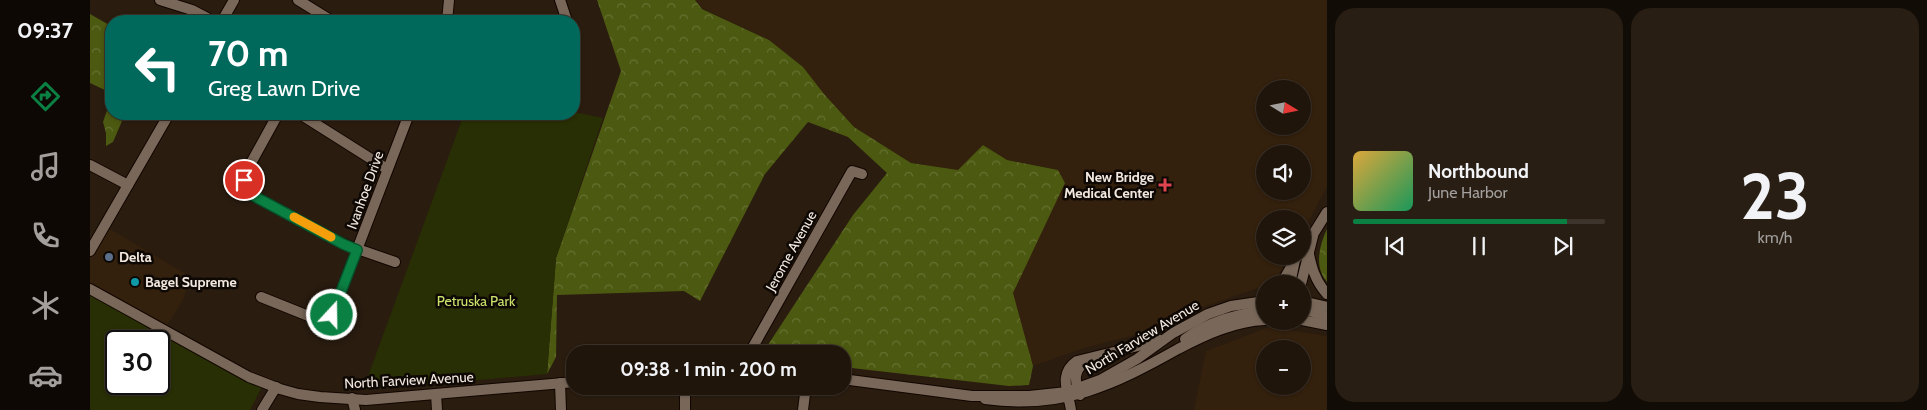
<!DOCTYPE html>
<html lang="en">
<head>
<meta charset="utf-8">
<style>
	:root { --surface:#20150b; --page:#281e14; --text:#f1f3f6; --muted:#a29f9d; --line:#3d342c; --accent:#0b8043 }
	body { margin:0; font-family:Cabin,sans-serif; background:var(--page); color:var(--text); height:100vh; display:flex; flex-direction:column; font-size:19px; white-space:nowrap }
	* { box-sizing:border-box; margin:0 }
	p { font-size:16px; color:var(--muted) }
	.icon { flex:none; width:28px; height:28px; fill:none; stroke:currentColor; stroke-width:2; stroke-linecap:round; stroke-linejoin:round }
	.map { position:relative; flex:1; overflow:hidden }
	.drawer { display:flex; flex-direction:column; gap:8px; padding:8px; background:#120c06; width:600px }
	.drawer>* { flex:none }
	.guide { position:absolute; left:15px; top:15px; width:475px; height:105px; border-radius:20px; box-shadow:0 1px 4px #0004,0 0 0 1px var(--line); background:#00695c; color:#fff; overflow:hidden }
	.needle { width:32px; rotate:100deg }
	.tools { position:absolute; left:1166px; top:80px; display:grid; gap:10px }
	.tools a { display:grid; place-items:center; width:55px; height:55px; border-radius:50%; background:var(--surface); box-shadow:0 1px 4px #0004,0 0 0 1px var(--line); font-size:25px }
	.speed { position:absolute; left:15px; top:330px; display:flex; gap:10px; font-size:25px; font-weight:700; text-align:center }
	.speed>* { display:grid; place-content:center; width:65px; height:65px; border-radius:50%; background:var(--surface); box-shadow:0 1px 4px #0004,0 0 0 1px var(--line); line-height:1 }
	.speed .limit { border:2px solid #111; border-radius:8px; background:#fff; color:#111 }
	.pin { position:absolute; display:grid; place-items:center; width:42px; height:42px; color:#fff; margin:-21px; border:2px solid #fff; border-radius:50%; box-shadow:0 1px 5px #0007 }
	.me { position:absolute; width:55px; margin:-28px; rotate:21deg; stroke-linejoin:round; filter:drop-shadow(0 0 4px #0008) }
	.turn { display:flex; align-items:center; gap:18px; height:105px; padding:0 20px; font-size:22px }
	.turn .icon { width:65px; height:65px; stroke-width:2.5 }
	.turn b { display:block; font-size:35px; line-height:42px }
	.drawer .tile { flex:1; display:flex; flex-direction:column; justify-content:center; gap:8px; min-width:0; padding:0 18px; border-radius:20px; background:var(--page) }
	.drawer .dial { align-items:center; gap:0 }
	.dial b { font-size:65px; line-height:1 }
	.song { display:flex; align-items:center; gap:15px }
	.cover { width:60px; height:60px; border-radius:8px; background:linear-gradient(135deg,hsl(40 70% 55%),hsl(150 70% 35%)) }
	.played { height:5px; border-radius:2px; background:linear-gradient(90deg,var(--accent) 85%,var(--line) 85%) }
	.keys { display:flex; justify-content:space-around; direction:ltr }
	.drawer .tiles { flex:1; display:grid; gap:8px; grid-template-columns:repeat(2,1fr) }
	.trip { position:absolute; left:476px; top:345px; width:285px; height:50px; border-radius:20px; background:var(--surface); box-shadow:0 1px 4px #0004,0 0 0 1px var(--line); font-weight:700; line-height:50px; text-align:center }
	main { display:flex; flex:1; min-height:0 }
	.tabs { display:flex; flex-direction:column; width:90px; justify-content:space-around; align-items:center; background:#0d0804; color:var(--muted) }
	.tabs .icon { width:35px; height:35px }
	.tabs .on { color:var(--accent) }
	.tabs b { font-size:22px; color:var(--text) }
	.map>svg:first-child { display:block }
	.built { fill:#33200d; fill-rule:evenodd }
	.forest { fill:url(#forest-crowns) }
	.green { fill:#282f04; fill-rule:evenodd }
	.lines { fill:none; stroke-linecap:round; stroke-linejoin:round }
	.minor-casing { stroke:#120600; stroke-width:12 }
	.minor { stroke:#796859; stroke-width:10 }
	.route-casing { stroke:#07532c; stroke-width:12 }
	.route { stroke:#0b8043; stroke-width:9 }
	.slow { stroke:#f59e0b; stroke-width:9 }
	.health-dot { fill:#e0444e; stroke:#0e0804; stroke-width:2 }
	.service-dot { fill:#5c6f8a; stroke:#0e0804; stroke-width:2 }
	.culture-dot { fill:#0f9aa8; stroke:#0e0804; stroke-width:2 }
	.labels { text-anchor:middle; stroke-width:5; stroke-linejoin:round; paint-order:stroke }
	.poi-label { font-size:14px; font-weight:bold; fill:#f2e8e0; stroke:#0e0804; text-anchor:start }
	.street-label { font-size:14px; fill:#f2e8e0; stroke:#0e0804 }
	.park-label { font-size:14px; fill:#cae36b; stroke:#0e0804 }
</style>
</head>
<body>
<main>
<nav class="tabs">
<b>09:37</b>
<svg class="icon on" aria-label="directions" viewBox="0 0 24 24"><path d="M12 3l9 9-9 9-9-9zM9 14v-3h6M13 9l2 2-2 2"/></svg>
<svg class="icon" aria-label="music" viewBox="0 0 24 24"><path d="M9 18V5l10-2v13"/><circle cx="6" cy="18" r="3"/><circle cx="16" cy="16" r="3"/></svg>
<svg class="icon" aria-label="phone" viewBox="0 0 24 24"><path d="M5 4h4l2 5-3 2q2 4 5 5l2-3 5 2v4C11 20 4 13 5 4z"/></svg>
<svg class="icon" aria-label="climate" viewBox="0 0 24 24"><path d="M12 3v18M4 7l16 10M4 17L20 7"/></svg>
<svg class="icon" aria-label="car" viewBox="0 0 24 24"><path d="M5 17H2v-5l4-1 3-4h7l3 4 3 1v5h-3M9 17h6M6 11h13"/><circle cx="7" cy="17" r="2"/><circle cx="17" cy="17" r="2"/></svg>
</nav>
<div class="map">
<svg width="1237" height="410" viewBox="0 0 1237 410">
	<defs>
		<pattern id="forest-crowns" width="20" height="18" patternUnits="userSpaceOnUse" patternTransform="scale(1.25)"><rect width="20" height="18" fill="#4c5910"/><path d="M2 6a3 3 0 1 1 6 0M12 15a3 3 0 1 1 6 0" fill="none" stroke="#667132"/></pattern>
	</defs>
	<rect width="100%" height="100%" fill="#2a1c0f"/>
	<!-- built -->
	<g class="built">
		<path d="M605,0H1237V187L1213,231L1212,219H1175V256H1198L1189,274L1171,287L1113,307L1065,330L994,348L943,366L922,293L975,183L968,170L917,160L893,145L868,170L821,163L764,127L734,94L713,67L679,40L612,8ZM1175,89H1212V126H1175ZM1175,154H1212V191H1175Z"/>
		<polygon points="15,226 101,277 93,300 74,330 0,289 0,251"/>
		<path d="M1179,327L1237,336V410H1104L1116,351ZM1175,349H1212V386H1175Z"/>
	</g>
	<!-- forest -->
	<g class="forest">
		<polygon points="507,0 605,0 612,9 679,40 713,67 734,94 764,127 821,163 868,170 893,145 917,160 968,170 975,183 923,293 943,366 939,385 919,386 753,367 752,354 672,354 763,215 797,173 758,137 718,122 675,174 610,301 594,291 467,295 466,357 457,374 466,258 531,71"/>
		<polygon points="0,14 21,26 21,97 17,91 0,83"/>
		<polygon points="21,99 21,114 35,114 23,142 16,146 16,133 13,122"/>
		<path d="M1237,229V282C1224,267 1229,246 1237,229Z"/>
	</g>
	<!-- green -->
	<g class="green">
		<polygon points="484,112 513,118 466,258 457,374 273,390 374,114 484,114"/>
		<path d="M0,289L174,383L160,410H0ZM26,341H69V384H26Z"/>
	</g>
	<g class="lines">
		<!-- minor casing -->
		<g class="minor-casing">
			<g id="minor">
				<polyline points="70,0 102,10 123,21"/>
				<polyline points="208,0 242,21"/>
				<polyline points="470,0 477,21"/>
				<polyline points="132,21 144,0"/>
				<polyline points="357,21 359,0"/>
				<path d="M188,114L155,174C153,183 155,188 160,194L253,244L305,262"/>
				<polyline points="210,114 297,169"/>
				<polyline points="0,165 38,185"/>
				<polyline points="1219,241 1237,212"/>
				<path d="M1218,249C1221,266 1225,281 1237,294"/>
				<polyline points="0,251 79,114"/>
				<polyline points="1191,284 1201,267"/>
				<polyline points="1200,284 1205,260 1208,256"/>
				<polyline points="1211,284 1223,236"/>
				<polyline points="0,289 159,377 190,389 208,394 230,397 276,400 485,382"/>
				<polyline points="171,297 231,321 239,318 242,315 319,114"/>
				<polyline points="1212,301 1237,307"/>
				<polyline points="1212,308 1237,317"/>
				<polyline points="1212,320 1237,325"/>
				<path d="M1095,339C1120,320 1144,316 1175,310"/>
				<polyline points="659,354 762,171 772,174"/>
				<polyline points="752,379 882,396 939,396 977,392 1010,380 1047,359 1083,333 1118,314 1141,306 1175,301"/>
				<polyline points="470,383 471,410"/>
				<polyline points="595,386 595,410"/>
				<polyline points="346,394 347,410"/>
				<path d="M990,395C984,380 983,370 997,361"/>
				<polyline points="262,398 265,410"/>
				<path d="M895,399C972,410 1024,385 1088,349C1115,335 1145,321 1175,320"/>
				<polyline points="172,410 186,387"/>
				<polyline points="713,410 716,386"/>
				<path d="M981,410C978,391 968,374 987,361L1052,345L1068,339"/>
			</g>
		</g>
		<!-- minor -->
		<use href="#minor" class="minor"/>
	</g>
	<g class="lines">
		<!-- route casing -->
		<g class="route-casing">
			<polyline id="route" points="154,180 156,189 160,194 253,244 267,250 242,315"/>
		</g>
		<!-- route -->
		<use href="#route" class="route"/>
		<!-- slow -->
		<polyline class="slow" points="204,217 241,237"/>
	</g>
	<!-- markers -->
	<path class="health-dot" d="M1072.5 177.5h5v5h5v5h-5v5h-5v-5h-5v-5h5z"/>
	<circle class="service-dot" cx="19" cy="257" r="5"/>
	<circle class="culture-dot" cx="45" cy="282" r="5"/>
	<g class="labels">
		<!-- poi labels -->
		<g class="poi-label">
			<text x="1064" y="182" text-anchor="end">New Bridge<tspan x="1064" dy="16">Medical Center</tspan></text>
			<text x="29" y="262">Delta</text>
			<text x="55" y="287">Bagel Supreme</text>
		</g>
		<!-- street labels -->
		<g class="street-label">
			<text transform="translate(275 190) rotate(-70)" y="5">Ivanhoe Drive</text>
			<text transform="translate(701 251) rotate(-61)" y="5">Jerome Avenue</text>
			<text transform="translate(1052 337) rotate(-31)" y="5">North Farview Avenue</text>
			<text transform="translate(319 380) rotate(-3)" y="5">North Farview Avenue</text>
		</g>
		<!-- park labels -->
		<g class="park-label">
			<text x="386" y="306">Petruska Park</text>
		</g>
	</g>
</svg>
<div class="tools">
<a><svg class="needle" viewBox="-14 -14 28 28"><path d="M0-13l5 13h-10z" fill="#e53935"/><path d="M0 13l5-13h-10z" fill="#a29f9d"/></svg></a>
<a><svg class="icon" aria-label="sound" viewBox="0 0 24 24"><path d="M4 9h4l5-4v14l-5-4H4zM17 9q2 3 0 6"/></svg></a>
<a><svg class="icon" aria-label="layers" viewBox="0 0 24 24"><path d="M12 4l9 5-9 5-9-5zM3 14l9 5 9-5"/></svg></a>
<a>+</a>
<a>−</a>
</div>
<div class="speed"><div class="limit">30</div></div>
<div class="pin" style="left:154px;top:180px;background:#d93025"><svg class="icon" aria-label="arrive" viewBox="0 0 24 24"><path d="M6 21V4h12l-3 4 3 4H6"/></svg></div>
<svg class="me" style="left:242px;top:315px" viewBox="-20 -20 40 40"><circle r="17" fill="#0b8043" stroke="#fff" stroke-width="3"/><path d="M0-11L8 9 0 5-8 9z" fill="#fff"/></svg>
<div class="trip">09:38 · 1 min · 200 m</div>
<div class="guide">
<div class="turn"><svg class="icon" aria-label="left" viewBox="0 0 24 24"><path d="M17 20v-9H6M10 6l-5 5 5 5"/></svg><div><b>70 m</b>Greg Lawn Drive</div></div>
</div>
</div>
<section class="drawer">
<div class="tiles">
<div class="tile">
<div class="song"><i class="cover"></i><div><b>Northbound</b><p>June Harbor</p></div></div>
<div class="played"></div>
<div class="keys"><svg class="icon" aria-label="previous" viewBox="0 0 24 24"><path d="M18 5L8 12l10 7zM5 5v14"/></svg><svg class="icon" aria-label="pause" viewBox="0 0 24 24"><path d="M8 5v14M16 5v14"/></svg><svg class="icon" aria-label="next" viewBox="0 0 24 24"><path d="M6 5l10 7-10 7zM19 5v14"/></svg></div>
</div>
<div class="tile dial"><b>23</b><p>km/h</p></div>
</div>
</section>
</main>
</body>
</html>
